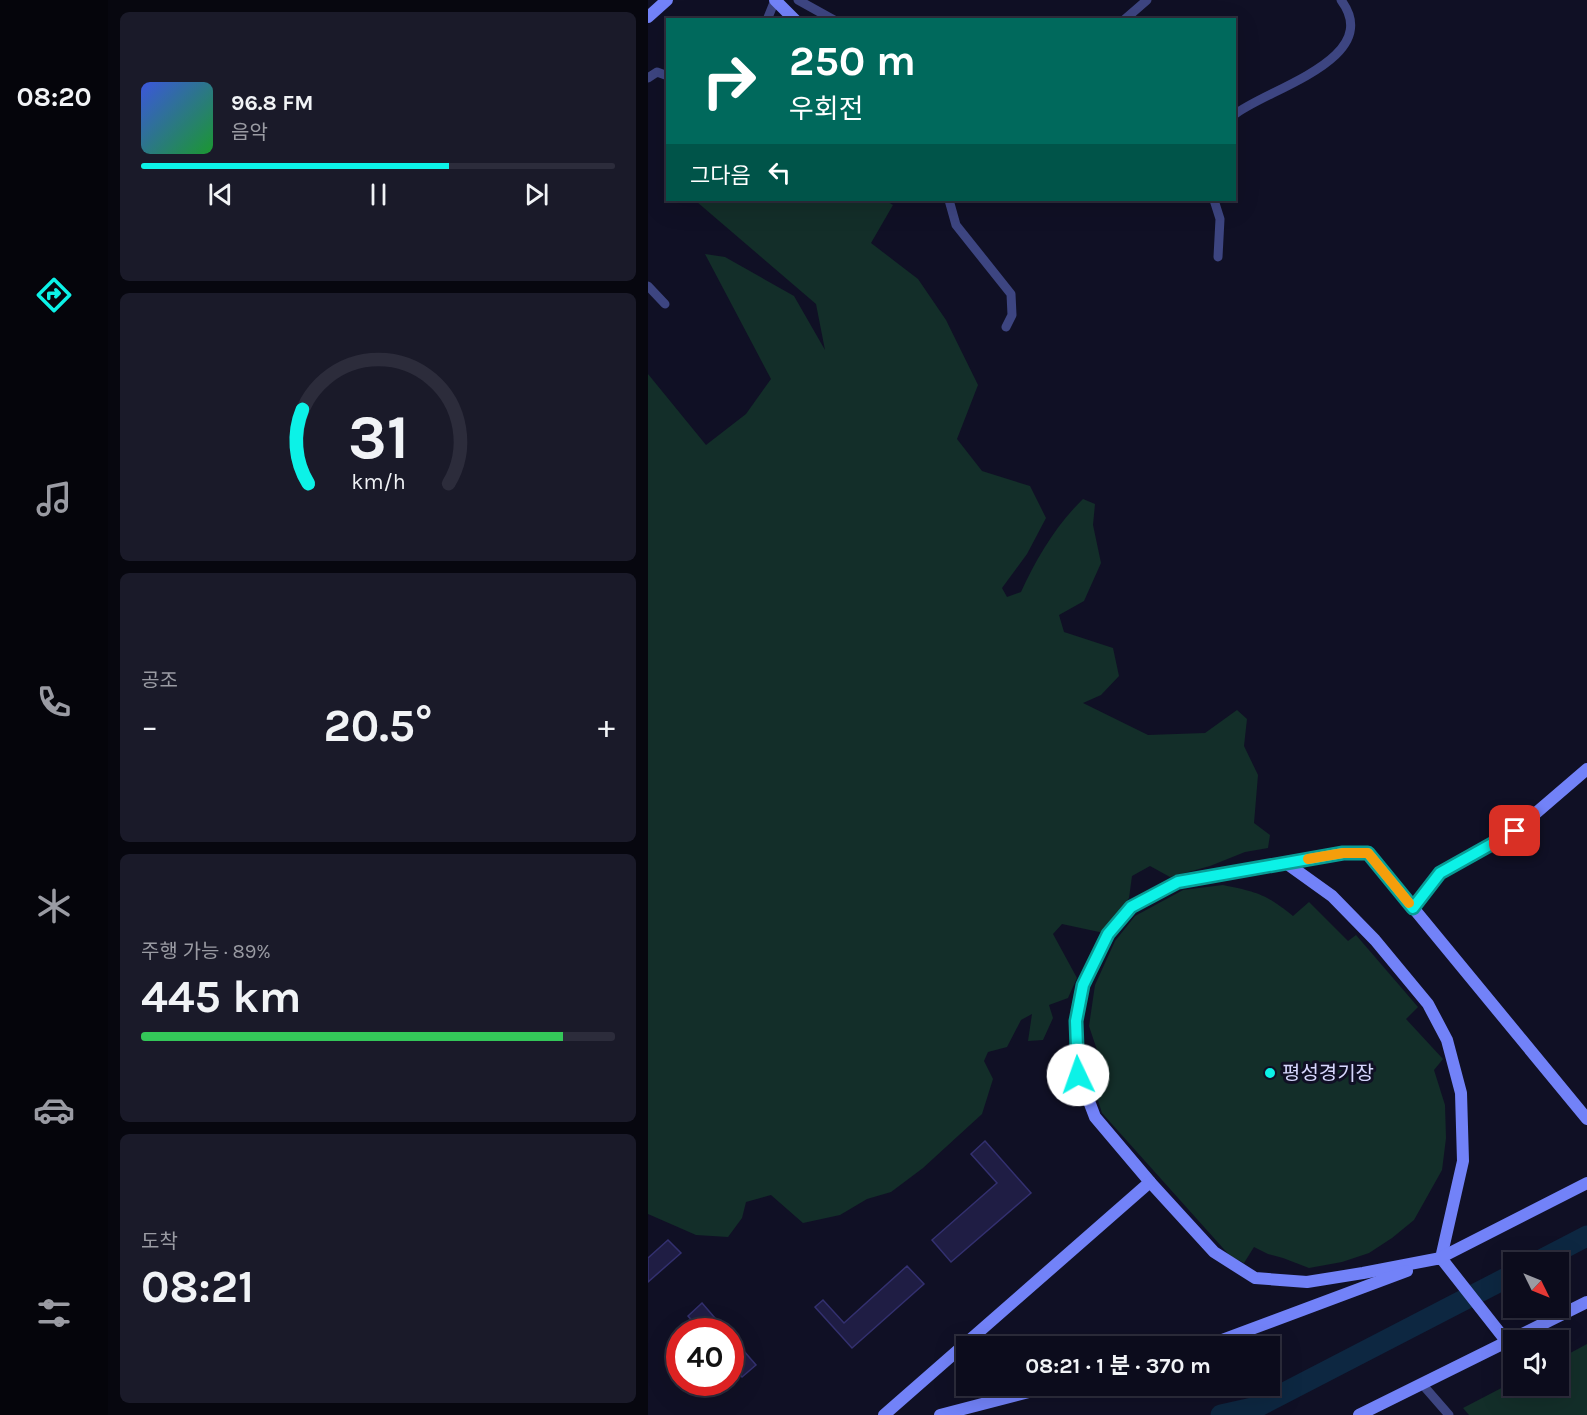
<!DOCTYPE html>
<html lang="ko">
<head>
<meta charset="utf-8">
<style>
	:root { --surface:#0c0c1c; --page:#1a1a29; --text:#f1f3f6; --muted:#9a9ba3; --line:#2c2c3b; --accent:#0cf2e7 }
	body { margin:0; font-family:Karla,"Noto Sans KR",sans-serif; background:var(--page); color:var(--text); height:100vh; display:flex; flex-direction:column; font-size:22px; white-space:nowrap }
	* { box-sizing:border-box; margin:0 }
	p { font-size:20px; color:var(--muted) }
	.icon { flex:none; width:33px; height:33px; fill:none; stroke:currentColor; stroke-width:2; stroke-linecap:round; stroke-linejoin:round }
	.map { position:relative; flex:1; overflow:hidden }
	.drawer { display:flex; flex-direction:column; gap:12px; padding:12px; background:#07070f; width:540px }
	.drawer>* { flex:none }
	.banner { position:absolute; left:18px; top:18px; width:570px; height:183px; border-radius:0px; box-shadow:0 6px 24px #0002,0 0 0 2px var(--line); background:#00695c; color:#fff; overflow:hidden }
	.needle { width:39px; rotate:133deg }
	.buttons { position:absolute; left:855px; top:1252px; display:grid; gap:12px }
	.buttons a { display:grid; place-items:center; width:66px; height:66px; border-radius:0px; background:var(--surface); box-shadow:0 6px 24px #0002,0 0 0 2px var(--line); font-size:30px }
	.speed { position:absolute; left:18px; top:1318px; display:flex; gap:12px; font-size:30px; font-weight:700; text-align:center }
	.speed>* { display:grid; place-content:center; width:78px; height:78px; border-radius:50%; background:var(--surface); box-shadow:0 6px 24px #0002,0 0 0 2px var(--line); line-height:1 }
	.speed .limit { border:9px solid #d22; background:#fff; color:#111 }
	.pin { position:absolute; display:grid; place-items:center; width:51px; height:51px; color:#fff; margin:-26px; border-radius:12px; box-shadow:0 3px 9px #0006 }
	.me { position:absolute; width:66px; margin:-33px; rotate:357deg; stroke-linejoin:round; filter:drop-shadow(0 0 4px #0008) }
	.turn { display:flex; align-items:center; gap:21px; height:126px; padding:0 24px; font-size:27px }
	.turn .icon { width:78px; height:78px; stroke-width:2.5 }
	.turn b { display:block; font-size:42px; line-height:51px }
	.then { display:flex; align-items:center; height:57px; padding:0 24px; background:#0003; gap:12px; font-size:22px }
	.big { font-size:45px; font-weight:700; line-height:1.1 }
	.drawer .tile { flex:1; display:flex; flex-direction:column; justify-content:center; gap:9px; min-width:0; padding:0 21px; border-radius:9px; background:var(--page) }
	.drawer .dial { align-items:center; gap:0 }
	.dial svg { height:156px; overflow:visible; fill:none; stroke:var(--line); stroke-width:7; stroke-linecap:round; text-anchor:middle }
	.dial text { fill:var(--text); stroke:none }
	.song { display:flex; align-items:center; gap:18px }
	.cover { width:72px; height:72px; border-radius:9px; background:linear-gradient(135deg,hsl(230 70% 55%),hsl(130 70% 35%)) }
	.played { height:6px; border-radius:3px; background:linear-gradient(90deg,var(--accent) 65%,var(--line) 65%) }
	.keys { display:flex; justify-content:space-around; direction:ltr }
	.heat { display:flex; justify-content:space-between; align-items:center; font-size:33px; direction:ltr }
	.charge { height:9px; border-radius:4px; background:linear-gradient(90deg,#34c759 89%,var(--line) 0) }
	.trip { position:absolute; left:308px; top:1336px; width:324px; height:60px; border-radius:0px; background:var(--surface); box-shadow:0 6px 24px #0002,0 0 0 2px var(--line); font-weight:700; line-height:60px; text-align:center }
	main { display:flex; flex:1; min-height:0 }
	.menu { display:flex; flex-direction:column; width:108px; justify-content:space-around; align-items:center; background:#05050b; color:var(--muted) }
	.menu .icon { width:42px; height:42px }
	.menu .current { color:var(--accent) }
	.menu b { font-size:27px; color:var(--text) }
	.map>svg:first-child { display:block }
	.green { fill:#132e29 }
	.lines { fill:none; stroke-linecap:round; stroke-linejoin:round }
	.river { stroke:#0d2741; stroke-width:21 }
	.building { fill:#1f1d44; stroke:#33306f; stroke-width:1.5 }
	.street { stroke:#3d4581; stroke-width:9 }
	.secondary { stroke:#7282f8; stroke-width:12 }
	.route-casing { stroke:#089d96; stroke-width:15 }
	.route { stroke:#0cf2e7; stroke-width:10 }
	.slow { stroke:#f59e0b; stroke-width:10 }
	.poi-dot { fill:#0cf2e7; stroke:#101025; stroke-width:2 }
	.labels { text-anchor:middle; stroke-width:6; stroke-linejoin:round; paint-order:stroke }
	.poi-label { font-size:20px; fill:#d6d7fd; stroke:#101025; text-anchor:start }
</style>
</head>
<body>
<main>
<nav class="menu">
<b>08:20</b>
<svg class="icon current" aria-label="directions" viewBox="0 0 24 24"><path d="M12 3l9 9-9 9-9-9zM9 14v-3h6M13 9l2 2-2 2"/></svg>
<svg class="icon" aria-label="music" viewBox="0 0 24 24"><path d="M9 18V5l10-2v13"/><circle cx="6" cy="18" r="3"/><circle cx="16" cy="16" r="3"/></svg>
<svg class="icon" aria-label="phone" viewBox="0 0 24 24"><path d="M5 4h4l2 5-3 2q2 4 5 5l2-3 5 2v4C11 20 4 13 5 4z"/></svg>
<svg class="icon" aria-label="climate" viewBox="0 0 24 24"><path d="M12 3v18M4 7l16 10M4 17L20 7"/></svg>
<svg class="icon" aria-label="car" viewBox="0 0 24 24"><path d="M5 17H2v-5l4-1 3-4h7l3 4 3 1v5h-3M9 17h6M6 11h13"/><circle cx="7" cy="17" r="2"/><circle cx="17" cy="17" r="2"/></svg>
<svg class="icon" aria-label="filters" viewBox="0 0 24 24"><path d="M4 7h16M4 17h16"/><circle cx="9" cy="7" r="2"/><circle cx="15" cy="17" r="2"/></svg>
</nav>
<section class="drawer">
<div class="tile">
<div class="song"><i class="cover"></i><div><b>96.8 FM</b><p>음악</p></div></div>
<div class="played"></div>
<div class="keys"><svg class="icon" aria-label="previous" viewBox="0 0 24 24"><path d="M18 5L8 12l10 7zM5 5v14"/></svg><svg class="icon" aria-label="pause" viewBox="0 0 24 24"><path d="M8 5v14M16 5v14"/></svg><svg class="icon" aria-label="next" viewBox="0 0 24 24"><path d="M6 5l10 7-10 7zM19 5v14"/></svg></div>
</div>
<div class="tile dial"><svg viewBox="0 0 100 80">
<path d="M14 69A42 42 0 1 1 86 69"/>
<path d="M14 69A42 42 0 0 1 11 31" stroke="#0cf2e7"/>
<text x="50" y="56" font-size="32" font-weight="700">31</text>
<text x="50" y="72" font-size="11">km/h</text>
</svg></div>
<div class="tile"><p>공조</p>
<div class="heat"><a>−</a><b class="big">20.5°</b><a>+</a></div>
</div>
<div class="tile"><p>주행 가능 · 89%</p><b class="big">445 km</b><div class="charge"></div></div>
<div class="tile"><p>도착</p><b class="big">08:21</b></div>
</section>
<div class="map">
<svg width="939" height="1415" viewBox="0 0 939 1415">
	<rect width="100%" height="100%" fill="#101025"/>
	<!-- green -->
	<g class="green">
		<path d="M48,200H237L245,205L223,243L270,279L298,320L330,385L309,439L334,471L382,486L398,518L379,554L354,588L359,597L373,592C388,559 408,525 435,499L447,504L445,525L453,563L436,601L411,615L416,632L465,648L471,676L453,695L435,703L500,735L557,733L589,710L599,719L596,746L610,775L606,823L622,835L620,848L597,852L562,866L522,877L502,866L484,876L481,898L456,933L414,924L405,934L429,978L420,998L401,1005L405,1018L395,1040L380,1041L384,1014L373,1020L359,1047L340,1052L336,1061L345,1079L334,1114L275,1168L243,1192L219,1199L192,1215L155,1223L123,1195L98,1202L94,1218L80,1237L48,1235L0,1214V374L58,445L98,414L123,379L57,254L77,257L146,296L177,350L168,304L49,202Z"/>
		<path d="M575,885C609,892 618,894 645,916L661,902L700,941L708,935L770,1007L758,1019L795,1059L786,1070L797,1105L798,1138L794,1170L766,1220L744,1238L721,1253L694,1262L661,1268L635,1258L620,1254L606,1247L596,1263L582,1256L454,1113L445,1085L458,1077L441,1026L447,985L467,941L487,916L535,890Z"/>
		<polygon points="939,1344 939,1415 821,1415 815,1408 865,1382 866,1386 910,1386 911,1359"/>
	</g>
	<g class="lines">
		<!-- river -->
		<g class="river">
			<polyline points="887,1263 939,1236"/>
			<polyline points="573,1415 609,1407 866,1274"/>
		</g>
	</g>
	<!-- building -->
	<g class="building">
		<polygon points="337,1141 383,1193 303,1262 284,1240 349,1183 323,1154"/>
		<polygon points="20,1240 33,1253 0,1282 0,1258"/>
		<polygon points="259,1266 276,1284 204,1348 167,1307 175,1300 196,1323"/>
		<polygon points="54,1303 79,1332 54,1332 40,1316"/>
		<polygon points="82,1335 108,1365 94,1377 82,1364"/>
	</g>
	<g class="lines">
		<!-- street -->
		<g class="street">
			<polyline points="150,0 186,20"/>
			<polyline points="119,20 127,0"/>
			<polyline points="476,20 499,0"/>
			<polyline points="0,78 9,72 20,76"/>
			<path d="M586,115C618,89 737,59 693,0"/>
			<polyline points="301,200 308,225 363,294 364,315 358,327"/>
			<polyline points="566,200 572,219 570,257"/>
			<polyline points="0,286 17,304"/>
			<polyline points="774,1384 801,1415"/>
		</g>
		<!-- secondary -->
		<g class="secondary">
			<polyline points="127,0 147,20"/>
			<polyline points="0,17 19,0"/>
			<polyline points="638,863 684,896 727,940 780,1004 799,1040 813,1093 815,1161 793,1258 715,1273 659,1282 607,1278 566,1252 502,1182 447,1117 431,1075 428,1021 435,985 460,934 483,907 530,882 695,853 720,853 939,1119"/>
			<polyline points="765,908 792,873 867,831 939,769"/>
			<polyline points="793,1258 859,1342"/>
			<polyline points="790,1259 939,1183"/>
			<polyline points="555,1347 759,1271"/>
			<polyline points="236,1415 502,1182"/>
			<polyline points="292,1415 404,1386"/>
			<polyline points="711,1415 939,1302"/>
		</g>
	</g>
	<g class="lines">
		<!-- route casing -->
		<g class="route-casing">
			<polyline id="route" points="430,1075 428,1021 435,985 460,934 483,907 530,882 695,853 720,853 765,908 792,873 867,831"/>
		</g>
		<!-- route -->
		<use href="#route" class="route"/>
		<!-- slow -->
		<polyline class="slow" points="660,859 695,853 720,853 761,903"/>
	</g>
	<!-- markers -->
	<circle class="poi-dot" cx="622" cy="1073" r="6"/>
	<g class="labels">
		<!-- poi labels -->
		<g class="poi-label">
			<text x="634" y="1080">평성경기장</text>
		</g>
	</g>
</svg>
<div class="buttons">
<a><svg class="needle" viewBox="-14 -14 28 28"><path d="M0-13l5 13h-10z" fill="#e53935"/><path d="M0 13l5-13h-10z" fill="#9a9ba3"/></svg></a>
<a><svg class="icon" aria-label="sound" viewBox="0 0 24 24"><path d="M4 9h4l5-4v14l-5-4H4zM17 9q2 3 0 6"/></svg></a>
</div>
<div class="speed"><div class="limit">40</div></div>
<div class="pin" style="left:867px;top:831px;background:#d93025"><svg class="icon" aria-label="arrive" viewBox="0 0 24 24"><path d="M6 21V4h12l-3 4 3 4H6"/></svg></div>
<svg class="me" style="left:430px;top:1075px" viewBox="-20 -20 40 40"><circle r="19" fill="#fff"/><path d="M0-13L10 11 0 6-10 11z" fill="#0cf2e7"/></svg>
<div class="trip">08:21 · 1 분 · 370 m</div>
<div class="banner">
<div class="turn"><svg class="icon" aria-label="right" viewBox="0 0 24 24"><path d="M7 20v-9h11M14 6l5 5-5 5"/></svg><div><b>250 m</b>우회전</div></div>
<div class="then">그다음<svg class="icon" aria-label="left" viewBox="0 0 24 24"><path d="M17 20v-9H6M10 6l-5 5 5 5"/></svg></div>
</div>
</div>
</main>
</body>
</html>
